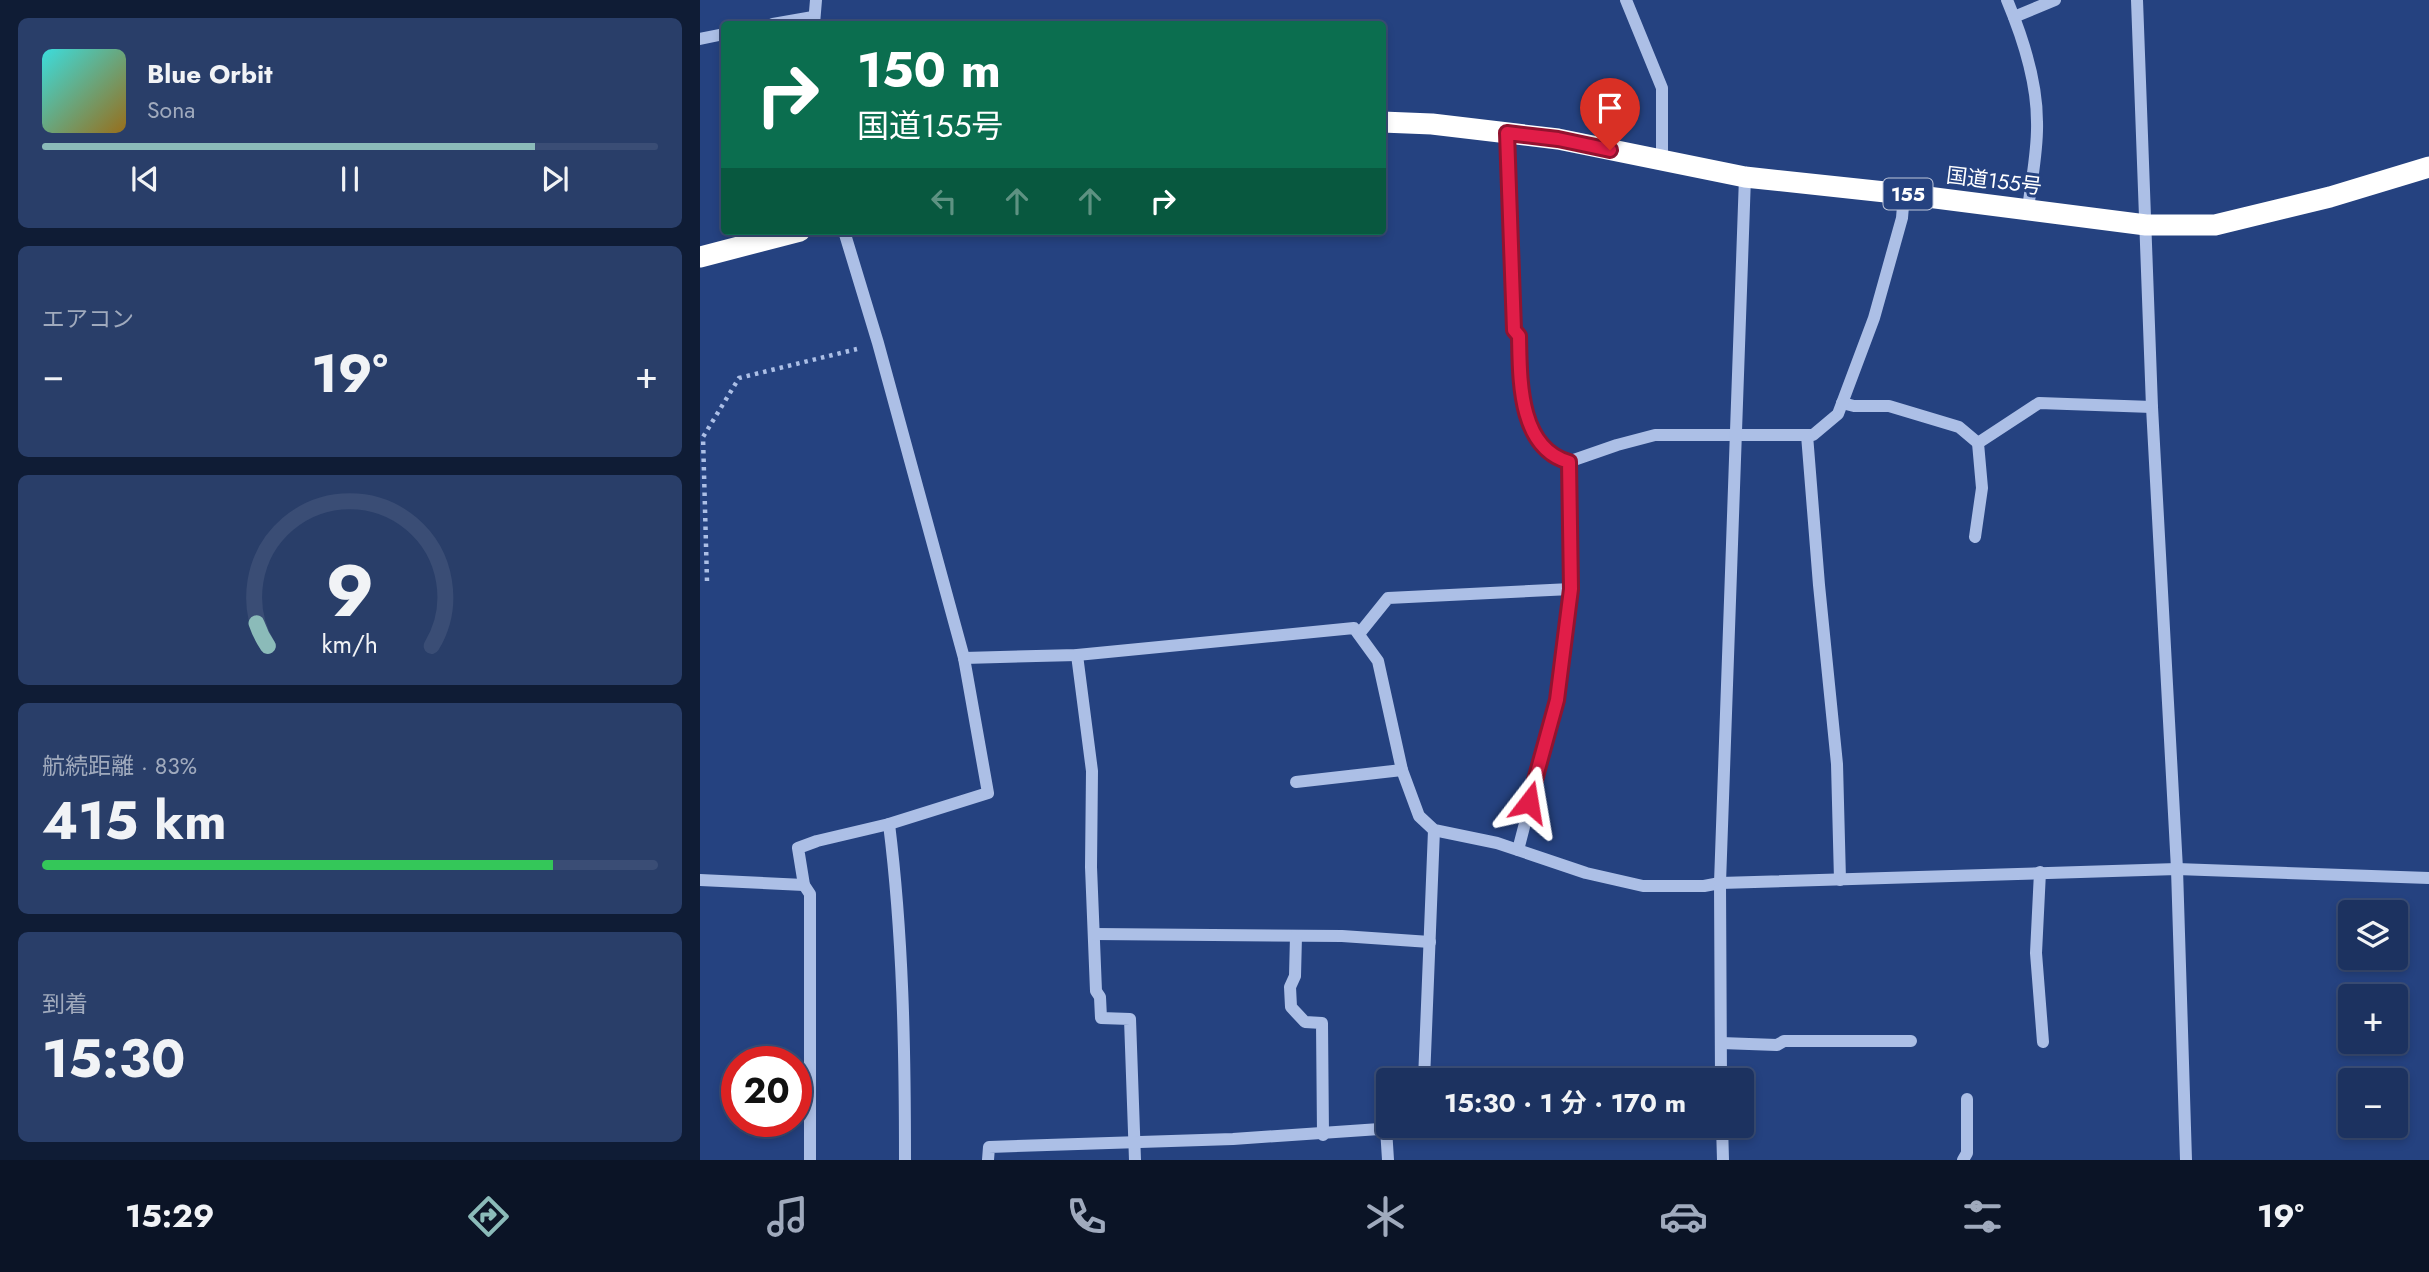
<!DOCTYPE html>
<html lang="ja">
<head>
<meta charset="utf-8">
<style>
	:root { --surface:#1c3260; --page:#293e69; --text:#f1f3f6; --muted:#a0aabd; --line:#3a4d75; --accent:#8bbbb9 }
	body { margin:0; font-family:Jost,"Noto Sans JP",sans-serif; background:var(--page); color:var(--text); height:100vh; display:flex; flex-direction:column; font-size:26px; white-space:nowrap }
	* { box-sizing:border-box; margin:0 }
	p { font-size:23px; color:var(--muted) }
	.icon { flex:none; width:38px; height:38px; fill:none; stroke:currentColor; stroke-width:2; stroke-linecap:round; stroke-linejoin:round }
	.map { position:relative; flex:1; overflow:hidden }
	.drawer { display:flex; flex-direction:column; gap:18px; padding:18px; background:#0f1c35; width:700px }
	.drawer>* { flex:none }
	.hud { position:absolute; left:21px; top:21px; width:665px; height:214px; border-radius:7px; box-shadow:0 4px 10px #0003,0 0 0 2px var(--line); background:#0b6e4f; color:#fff; overflow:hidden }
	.tools { position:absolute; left:1638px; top:900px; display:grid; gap:14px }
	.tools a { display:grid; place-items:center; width:70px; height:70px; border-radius:7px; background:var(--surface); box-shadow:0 4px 10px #0003,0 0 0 2px var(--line); font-size:35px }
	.speed { position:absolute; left:21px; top:1046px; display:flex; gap:14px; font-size:35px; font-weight:700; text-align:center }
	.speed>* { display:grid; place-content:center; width:91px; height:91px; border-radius:50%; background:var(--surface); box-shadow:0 4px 10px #0003,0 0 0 2px var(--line); line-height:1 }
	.speed .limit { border:10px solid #d22; background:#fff; color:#111 }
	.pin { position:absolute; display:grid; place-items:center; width:60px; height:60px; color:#fff; margin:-72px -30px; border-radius:50% 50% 50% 0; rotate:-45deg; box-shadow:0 0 7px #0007 }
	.pin .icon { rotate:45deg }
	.me { position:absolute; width:77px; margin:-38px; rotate:14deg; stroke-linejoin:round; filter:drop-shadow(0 0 5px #0008) }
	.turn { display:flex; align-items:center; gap:24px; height:147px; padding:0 21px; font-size:32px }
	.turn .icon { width:91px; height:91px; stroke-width:2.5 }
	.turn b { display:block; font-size:49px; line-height:60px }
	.lanes { display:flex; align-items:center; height:66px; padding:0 21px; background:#0003; justify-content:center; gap:35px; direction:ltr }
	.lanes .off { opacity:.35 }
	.big { font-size:52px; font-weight:700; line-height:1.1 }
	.drawer .tile { flex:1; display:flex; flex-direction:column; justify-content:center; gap:10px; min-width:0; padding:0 24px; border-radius:10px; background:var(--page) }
	.drawer .dial { align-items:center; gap:0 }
	.dial svg { height:182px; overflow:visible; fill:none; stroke:var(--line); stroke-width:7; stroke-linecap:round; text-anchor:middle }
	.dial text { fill:var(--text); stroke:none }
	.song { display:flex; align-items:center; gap:21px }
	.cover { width:84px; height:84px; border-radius:10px; background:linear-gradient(135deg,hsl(180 70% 55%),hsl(40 70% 35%)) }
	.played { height:7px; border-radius:4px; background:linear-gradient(90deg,var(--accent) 80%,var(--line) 80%) }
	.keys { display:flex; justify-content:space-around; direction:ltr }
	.heat { display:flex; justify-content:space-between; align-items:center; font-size:38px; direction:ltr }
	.charge { height:10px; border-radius:5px; background:linear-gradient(90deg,#34c759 83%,var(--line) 0) }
	.trip { position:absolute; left:676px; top:1068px; width:378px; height:70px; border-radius:7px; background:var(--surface); box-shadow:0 4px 10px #0003,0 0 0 2px var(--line); font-weight:700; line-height:70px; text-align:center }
	.menu { display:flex; height:112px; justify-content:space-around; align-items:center; background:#0b1426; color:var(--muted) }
	.menu .icon { width:49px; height:49px }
	.menu .active { color:var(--accent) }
	.menu b { font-size:32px; color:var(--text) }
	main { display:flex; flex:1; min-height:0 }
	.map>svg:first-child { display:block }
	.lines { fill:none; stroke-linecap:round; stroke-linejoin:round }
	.path { stroke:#acbfe6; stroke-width:4.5; stroke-dasharray:3.5 5; stroke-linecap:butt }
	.minor { stroke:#acbfe6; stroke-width:12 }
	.highway { stroke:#fff; stroke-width:21 }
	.route-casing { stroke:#92132f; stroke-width:18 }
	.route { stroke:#e11d48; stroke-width:12 }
	.labels { text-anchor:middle; stroke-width:6; stroke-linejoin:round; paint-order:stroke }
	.shield { fill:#254280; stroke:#bec6d9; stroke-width:2 }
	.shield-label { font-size:19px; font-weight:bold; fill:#fff }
	.street-label { font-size:21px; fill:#fff; stroke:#254280 }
</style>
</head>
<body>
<main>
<section class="drawer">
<div class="tile">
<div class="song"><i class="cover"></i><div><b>Blue Orbit</b><p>Sona</p></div></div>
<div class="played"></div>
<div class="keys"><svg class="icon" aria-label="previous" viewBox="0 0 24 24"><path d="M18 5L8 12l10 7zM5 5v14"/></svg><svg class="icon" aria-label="pause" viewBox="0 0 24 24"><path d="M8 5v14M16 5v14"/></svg><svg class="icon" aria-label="next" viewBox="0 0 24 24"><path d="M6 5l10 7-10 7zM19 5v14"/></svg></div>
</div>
<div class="tile"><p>エアコン</p>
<div class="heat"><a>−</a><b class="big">19°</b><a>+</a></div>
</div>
<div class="tile dial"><svg viewBox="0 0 100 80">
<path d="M14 69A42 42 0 1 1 86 69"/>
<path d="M14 69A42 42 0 0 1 9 59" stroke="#8bbbb9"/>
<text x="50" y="56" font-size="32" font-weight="700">9</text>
<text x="50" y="72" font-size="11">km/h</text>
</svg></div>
<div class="tile"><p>航続距離 · 83%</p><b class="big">415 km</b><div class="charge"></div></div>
<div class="tile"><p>到着</p><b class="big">15:30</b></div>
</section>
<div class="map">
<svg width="1729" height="1160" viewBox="0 0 1729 1160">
	<rect width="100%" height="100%" fill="#254280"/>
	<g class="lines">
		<!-- path -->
		<polyline class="path" points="7,581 3,437 39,378 157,349"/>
		<!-- minor -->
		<g class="minor">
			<polyline points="926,0 962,88 962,160"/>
			<path d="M1307,0C1323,38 1337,81 1337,122C1338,151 1331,181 1328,210"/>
			<polyline points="1437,0 1452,407 1477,869 1486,1160"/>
			<polyline points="1314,17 1355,0"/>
			<polyline points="73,24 113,17"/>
			<polyline points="114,24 116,0"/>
			<polyline points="0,39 24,34"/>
			<path d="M807,133L814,330L819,336C820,378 818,447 868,462"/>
			<polyline points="1142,403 1154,406 1189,406 1259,427 1278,443"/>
			<polyline points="1107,435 1119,585 1137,764 1140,880"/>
			<polyline points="1275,537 1282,488 1278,443 1339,403 1452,407"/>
			<polyline points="659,634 688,598 871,589"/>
			<polyline points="377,655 392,771 391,867 396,991 400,997 401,1018 430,1019 435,1160"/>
			<polyline points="264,658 377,655 654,628 678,661 702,770 719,816 734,830 797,843 886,873 943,886 1004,886 1020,883 1477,869 1729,878"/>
			<polyline points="596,782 702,770"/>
			<path d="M189,824C203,936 205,1048 205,1160"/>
			<polyline points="818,850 857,700 871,589 868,462 917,445 955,435 1113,435 1138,414 1174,318 1202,218 1204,194"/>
			<polyline points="1340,872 1336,953 1343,1042"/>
			<polyline points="0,880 104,885"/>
			<polyline points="394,934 642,936 730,942"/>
			<polyline points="596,936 595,976 590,987 591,1007 605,1022 622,1023 623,1135"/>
			<polyline points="1021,1043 1077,1045 1084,1041 1211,1041"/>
			<polyline points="724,1080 734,830"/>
			<polyline points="1021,1080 1020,883 1045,177"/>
			<polyline points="1022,1125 1023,1160"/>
			<polyline points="686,1128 688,1160"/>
			<polyline points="110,1160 110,894 104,885 98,848 117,841 189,824 288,793 264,658 178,343 144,231"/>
			<polyline points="288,1160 289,1147 533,1139 738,1125"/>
			<polyline points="1263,1160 1267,1153 1267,1099"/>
		</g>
		<!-- highway -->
		<g class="highway">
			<polyline points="682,122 732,124 858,139 1045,177 1204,194 1446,225 1515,225 1630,197 1729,167"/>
			<polyline points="0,257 100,231"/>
		</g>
	</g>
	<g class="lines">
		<!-- route casing -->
		<g class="route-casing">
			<path id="route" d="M829,802L857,700L871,589L869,462C818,448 820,378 819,336L814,330L807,133L858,139L910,150"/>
		</g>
		<!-- route -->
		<use href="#route" class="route"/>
	</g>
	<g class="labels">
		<!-- shield labels -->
		<rect class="shield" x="1183.5" y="178.5" width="49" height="31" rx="5"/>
		<g class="shield-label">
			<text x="1208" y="201">155</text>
		</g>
		<!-- street labels -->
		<g class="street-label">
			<text transform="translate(1294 181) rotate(7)" y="7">国道155号</text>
		</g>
	</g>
</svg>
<div class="tools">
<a><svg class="icon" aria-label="layers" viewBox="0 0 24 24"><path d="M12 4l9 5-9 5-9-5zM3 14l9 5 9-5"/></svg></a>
<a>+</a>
<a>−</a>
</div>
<div class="speed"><div class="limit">20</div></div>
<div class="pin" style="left:910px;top:150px;background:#d93025"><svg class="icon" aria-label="arrive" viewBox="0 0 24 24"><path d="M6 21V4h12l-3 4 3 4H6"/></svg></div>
<svg class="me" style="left:829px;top:802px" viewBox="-20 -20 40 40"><path d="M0-17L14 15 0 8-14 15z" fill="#e11d48" stroke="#fff" stroke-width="4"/></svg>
<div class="trip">15:30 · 1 分 · 170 m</div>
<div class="hud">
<div class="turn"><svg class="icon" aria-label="right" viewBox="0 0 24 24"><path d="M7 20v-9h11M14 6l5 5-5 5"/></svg><div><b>150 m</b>国道155号</div></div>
<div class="lanes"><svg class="icon off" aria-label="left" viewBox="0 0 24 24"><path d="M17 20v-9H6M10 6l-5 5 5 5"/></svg><svg class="icon off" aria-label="ahead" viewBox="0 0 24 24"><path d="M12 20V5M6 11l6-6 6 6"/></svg><svg class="icon off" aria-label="ahead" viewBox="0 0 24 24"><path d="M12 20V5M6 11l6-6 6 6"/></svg><svg class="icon" aria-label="right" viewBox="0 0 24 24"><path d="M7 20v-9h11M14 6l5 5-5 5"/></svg></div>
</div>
</div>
</main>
<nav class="menu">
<b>15:29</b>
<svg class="icon active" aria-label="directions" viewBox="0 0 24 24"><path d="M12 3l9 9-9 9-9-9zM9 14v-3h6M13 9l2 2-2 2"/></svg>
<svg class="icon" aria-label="music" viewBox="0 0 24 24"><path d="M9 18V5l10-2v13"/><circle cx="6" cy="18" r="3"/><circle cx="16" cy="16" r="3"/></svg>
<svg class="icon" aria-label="phone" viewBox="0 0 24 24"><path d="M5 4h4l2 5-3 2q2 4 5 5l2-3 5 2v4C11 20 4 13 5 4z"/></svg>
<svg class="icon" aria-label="climate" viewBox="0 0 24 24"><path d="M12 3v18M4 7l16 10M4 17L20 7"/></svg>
<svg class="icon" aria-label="car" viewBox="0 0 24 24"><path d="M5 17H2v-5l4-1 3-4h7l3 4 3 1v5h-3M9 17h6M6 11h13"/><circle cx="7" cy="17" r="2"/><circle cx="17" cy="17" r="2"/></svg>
<svg class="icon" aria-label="filters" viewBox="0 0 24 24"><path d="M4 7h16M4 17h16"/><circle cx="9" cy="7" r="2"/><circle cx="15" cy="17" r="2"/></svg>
<b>19°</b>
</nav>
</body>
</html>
